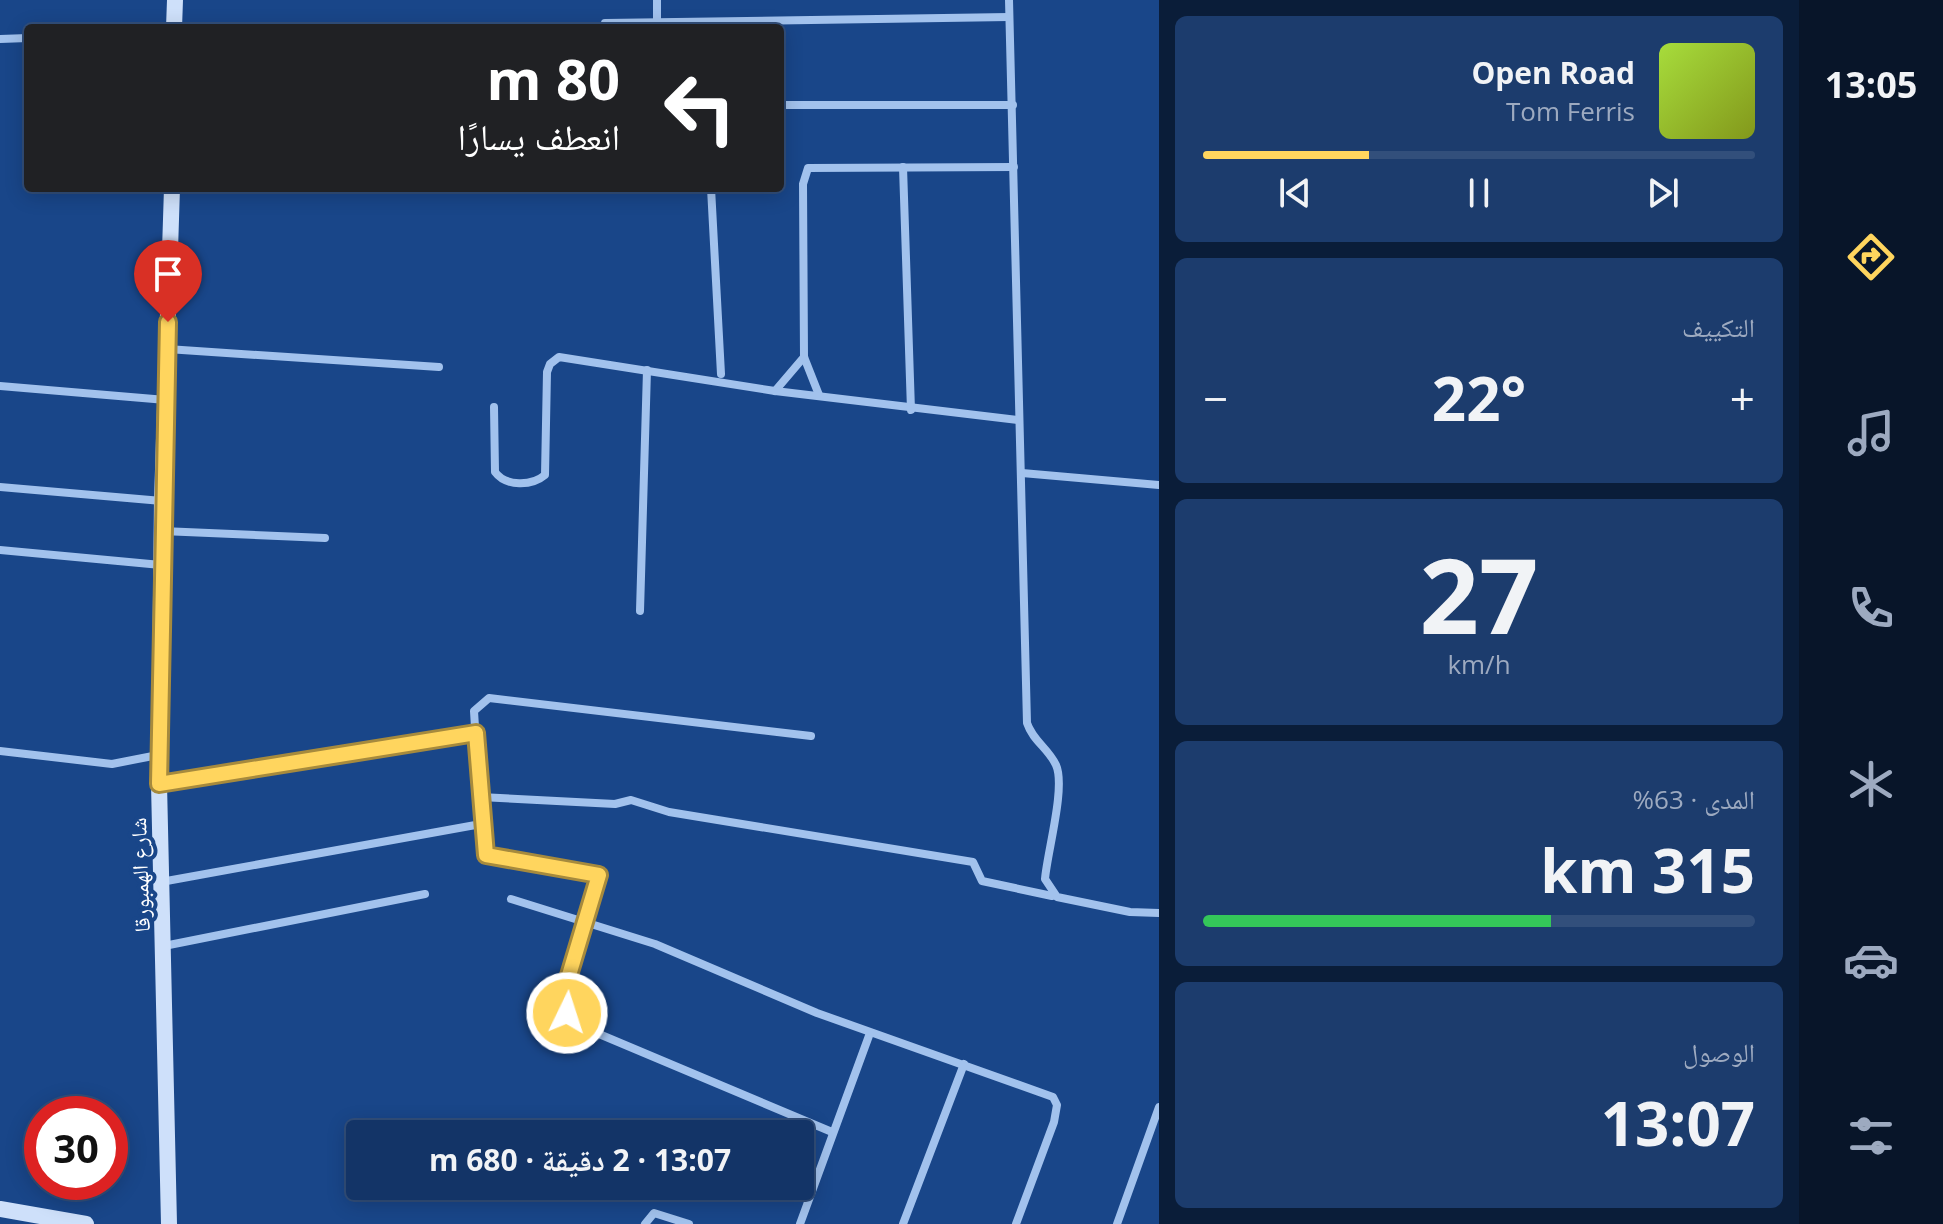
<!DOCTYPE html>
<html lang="ar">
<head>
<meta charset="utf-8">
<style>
	:root { --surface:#133467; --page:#1c3c6d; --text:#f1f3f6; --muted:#9daac0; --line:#324f7b; --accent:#ffd55e }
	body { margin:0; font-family:"Open Sans","Noto Naskh Arabic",sans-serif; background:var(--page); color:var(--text); direction:rtl; height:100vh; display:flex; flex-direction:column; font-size:30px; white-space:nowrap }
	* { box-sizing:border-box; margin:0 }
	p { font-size:26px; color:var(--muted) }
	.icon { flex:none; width:44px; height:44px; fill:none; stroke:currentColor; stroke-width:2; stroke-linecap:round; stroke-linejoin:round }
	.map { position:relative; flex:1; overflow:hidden; direction:ltr }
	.panel { display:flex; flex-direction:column; gap:16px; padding:16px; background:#0a1d39; width:640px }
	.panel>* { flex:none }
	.hud { position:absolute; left:24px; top:24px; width:760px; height:168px; border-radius:8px; box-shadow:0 4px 20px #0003,0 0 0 2px var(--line); direction:rtl; background:#202124; color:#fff; overflow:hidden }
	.speed { position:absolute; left:24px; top:1096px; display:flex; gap:16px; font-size:40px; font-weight:700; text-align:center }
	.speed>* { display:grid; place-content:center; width:104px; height:104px; border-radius:50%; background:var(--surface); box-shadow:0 4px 20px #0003,0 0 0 2px var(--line); line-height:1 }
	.speed .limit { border:12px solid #d22; background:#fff; color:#111 }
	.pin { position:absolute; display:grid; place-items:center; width:68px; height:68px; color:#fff; margin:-82px -34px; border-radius:50% 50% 50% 0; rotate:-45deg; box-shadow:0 0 8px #0007 }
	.pin .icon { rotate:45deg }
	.me { position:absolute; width:88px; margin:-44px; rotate:4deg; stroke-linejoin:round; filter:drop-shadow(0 0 6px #0008) }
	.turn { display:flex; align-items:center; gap:28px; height:168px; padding:0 32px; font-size:36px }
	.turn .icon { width:104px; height:104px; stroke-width:2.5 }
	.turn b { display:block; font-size:56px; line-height:68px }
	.big { font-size:60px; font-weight:700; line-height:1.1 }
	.panel .card { flex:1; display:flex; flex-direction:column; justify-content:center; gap:12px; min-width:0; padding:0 28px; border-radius:12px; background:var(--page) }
	.panel .dial { align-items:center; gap:0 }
	.dial b { font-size:104px; line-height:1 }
	.song { display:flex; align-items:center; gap:24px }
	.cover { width:96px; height:96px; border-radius:12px; background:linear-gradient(135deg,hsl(80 70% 55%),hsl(70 70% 35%)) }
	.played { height:8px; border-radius:4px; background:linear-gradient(90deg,var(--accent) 30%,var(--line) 30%) }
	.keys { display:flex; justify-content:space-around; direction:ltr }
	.heat { display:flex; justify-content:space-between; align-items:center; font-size:44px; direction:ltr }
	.charge { height:12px; border-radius:6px; background:linear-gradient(90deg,#34c759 63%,var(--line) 0) }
	.trip { position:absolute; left:346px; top:1120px; width:468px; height:80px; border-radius:8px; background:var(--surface); box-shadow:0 4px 20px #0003,0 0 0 2px var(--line); font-weight:700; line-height:80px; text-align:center; direction:rtl }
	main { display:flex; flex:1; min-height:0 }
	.menu { display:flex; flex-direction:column; width:144px; justify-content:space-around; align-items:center; background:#081529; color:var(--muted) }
	.menu .icon { width:56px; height:56px }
	.menu .on { color:var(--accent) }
	.menu b { font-size:36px; color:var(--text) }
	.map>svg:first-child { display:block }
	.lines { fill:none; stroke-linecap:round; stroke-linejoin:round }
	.street { stroke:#a2c2ed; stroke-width:8 }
	.secondary { stroke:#cee0fa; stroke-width:16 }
	.route-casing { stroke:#a68a3d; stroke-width:20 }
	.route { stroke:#ffd55e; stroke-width:14 }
	.labels { text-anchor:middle; stroke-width:8; stroke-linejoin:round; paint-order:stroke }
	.street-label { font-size:22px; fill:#fff; stroke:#194689 }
</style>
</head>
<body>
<main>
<nav class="menu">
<b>13:05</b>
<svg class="icon on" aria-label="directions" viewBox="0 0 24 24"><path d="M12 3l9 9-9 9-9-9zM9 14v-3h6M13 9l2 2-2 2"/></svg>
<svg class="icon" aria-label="music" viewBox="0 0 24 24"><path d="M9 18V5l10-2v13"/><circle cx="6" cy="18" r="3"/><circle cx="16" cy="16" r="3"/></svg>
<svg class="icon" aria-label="phone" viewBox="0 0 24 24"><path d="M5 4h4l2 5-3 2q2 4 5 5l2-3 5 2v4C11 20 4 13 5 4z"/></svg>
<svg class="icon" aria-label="climate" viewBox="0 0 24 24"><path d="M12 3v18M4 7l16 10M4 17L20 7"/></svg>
<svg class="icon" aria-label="car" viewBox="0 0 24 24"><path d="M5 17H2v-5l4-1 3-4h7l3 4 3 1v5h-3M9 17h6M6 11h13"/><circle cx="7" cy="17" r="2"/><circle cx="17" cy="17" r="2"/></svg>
<svg class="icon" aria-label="filters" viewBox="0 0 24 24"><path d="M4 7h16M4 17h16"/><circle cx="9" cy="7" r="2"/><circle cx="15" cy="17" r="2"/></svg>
</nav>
<section class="panel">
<div class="card">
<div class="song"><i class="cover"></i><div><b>Open Road</b><p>Tom Ferris</p></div></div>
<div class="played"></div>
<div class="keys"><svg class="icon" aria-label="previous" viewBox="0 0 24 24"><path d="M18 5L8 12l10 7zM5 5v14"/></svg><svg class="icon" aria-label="pause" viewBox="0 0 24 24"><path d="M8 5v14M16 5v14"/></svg><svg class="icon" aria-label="next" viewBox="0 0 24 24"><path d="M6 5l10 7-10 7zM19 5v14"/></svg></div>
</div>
<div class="card"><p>التكييف</p>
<div class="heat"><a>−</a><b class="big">22°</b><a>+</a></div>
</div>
<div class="card dial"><b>27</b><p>km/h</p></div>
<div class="card"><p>المدى · 63%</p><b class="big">315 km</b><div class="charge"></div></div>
<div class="card"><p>الوصول</p><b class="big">13:07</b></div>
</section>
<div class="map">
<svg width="1159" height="1224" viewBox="0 0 1159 1224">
	<rect width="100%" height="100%" fill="#194689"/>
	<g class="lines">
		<!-- street -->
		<g class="street">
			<polyline points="657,0 657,27"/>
			<path d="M1009,0L1027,723C1033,741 1048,748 1056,765C1066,787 1047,853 1045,879L1057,897L1130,912L1159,913"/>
			<polyline points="605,23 1009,17"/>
			<polyline points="0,39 28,38"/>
			<polyline points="780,105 1013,105"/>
			<polyline points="903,167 911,410"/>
			<polyline points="711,188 721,374"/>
			<polyline points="167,349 439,367"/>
			<polyline points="0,386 166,400"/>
			<polyline points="775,391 804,357"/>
			<polyline points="819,395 804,357 803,184 808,168 1014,167"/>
			<path d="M494,407L495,472C506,487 532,486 545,475L547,372L550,364L559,357L775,391L1018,420"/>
			<polyline points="1022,473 1159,485"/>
			<polyline points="0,487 162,501"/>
			<polyline points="162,531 325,538"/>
			<polyline points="0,550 161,565"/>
			<polyline points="640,611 647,370"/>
			<polyline points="0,751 112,764 158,755"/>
			<polyline points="160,784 476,733"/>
			<polyline points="480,797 615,804 631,800 669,812 973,862 982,881 1052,896"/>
			<polyline points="481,824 474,711 489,698 811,736"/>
			<polyline points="161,882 481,824 486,855 599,875 564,992 567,1013 580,1026 832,1132"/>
			<polyline points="511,899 655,944 817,1013 1053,1097 1057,1105 1054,1122 1016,1224"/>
			<polyline points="164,946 425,894"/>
			<polyline points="645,1224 654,1213 689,1224"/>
			<polyline points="800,1224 870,1033"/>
			<polyline points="903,1224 964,1064"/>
			<polyline points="1117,1224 1159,1107"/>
		</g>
		<!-- secondary -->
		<g class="secondary">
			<polyline points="174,28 175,0"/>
			<polyline points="0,1209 86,1224"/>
			<polyline points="169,1224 159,784 162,501 172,188"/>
		</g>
	</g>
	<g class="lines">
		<!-- route casing -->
		<g class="route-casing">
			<polyline id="route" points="168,322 159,784 476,733 486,855 599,875 564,992 567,1013"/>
		</g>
		<!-- route -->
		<use href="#route" class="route"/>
	</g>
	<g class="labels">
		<!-- street labels -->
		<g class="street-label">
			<text transform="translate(140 875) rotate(-92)" y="8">شارع الهمبورقا</text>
		</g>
	</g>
</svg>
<div class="speed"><div class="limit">30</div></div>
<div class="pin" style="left:168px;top:322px;background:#d93025"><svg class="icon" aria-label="arrive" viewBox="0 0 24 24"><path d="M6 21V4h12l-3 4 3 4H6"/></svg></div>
<svg class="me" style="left:567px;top:1013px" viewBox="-20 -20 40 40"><circle r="17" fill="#ffd55e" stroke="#fff" stroke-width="3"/><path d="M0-11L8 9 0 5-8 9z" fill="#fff"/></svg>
<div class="trip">13:07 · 2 دقيقة · 680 m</div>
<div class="hud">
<div class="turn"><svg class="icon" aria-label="left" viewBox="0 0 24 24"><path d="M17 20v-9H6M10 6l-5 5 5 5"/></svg><div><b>80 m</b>انعطف يسارًا</div></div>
</div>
</div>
</main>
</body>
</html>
